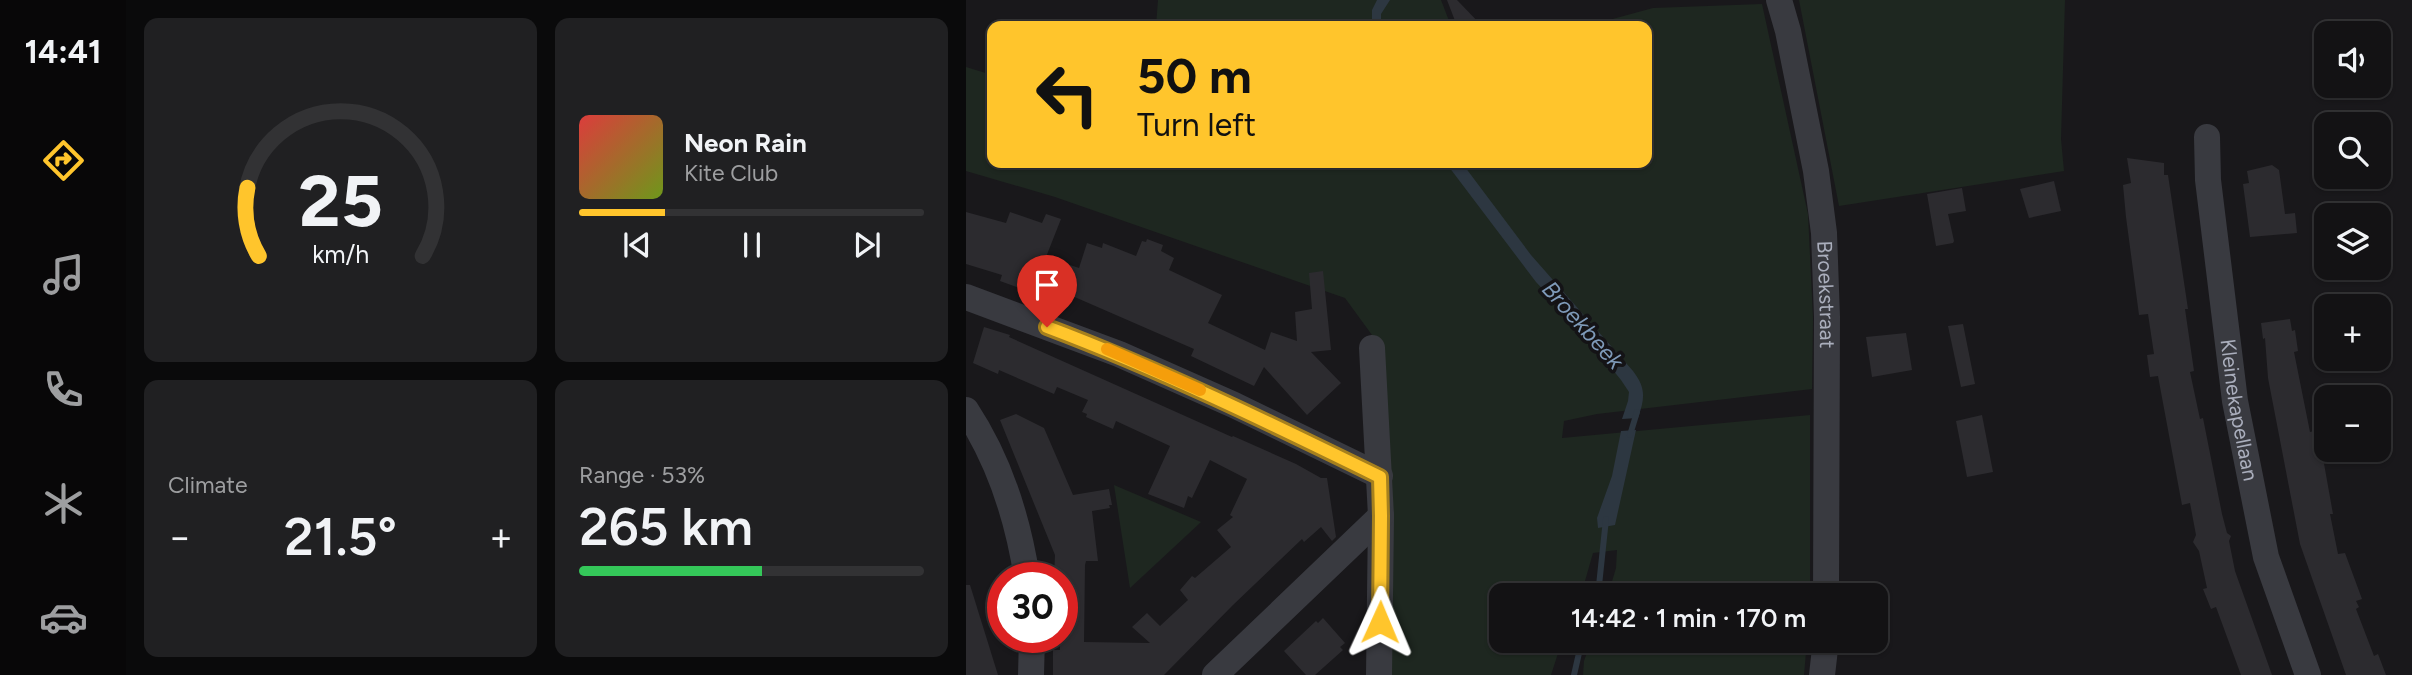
<!DOCTYPE html>
<html lang="en">
<head>
<meta charset="utf-8">
<style>
	:root { --surface:#131214; --page:#202022; --text:#f1f3f6; --muted:#9d9ea0; --line:#323234; --accent:#ffc52c }
	body { margin:0; font-family:Figtree,sans-serif; background:var(--page); color:var(--text); height:100vh; display:flex; flex-direction:column; font-size:26px; white-space:nowrap }
	* { box-sizing:border-box; margin:0 }
	p { font-size:23px; color:var(--muted) }
	.icon { flex:none; width:38px; height:38px; fill:none; stroke:currentColor; stroke-width:2; stroke-linecap:round; stroke-linejoin:round }
	.map { position:relative; flex:1; overflow:hidden }
	.panel { display:flex; flex-direction:column; gap:18px; padding:18px; background:#0a0a0b; width:840px }
	.panel>* { flex:none }
	.guide { position:absolute; left:21px; top:21px; width:665px; height:147px; border-radius:14px; box-shadow:0 2px 5px #0004,0 0 0 2px var(--line); background:#ffc52c; color:#111; overflow:hidden }
	.controls { position:absolute; left:1348px; top:21px; display:grid; gap:14px }
	.controls a { display:grid; place-items:center; width:77px; height:77px; border-radius:14px; background:var(--surface); box-shadow:0 2px 5px #0004,0 0 0 2px var(--line); font-size:35px }
	.speed { position:absolute; left:21px; top:562px; display:flex; gap:14px; font-size:35px; font-weight:700; text-align:center }
	.speed>* { display:grid; place-content:center; width:91px; height:91px; border-radius:50%; background:var(--surface); box-shadow:0 2px 5px #0004,0 0 0 2px var(--line); line-height:1 }
	.speed .limit { border:10px solid #d22; background:#fff; color:#111 }
	.pin { position:absolute; display:grid; place-items:center; width:60px; height:60px; color:#fff; margin:-72px -30px; border-radius:50% 50% 50% 0; rotate:-45deg; box-shadow:0 0 7px #0007 }
	.pin .icon { rotate:45deg }
	.me { position:absolute; width:77px; margin:-38px; rotate:1deg; stroke-linejoin:round; filter:drop-shadow(0 0 5px #0008) }
	.turn { display:flex; align-items:center; gap:24px; height:147px; padding:0 35px; font-size:32px }
	.turn .icon { width:91px; height:91px; stroke-width:2.5 }
	.turn b { display:block; font-size:49px; line-height:60px }
	.big { font-size:52px; font-weight:600; line-height:1.1 }
	.panel .tile { flex:1; display:flex; flex-direction:column; justify-content:center; gap:10px; min-width:0; padding:0 24px; border-radius:14px; background:var(--page) }
	.panel .dial { align-items:center; gap:0 }
	.dial svg { height:182px; overflow:visible; fill:none; stroke:var(--line); stroke-width:7; stroke-linecap:round; text-anchor:middle }
	.dial text { fill:var(--text); stroke:none }
	.song { display:flex; align-items:center; gap:21px }
	.cover { width:84px; height:84px; border-radius:10px; background:linear-gradient(135deg,hsl(0 70% 55%),hsl(80 70% 35%)) }
	.played { height:7px; border-radius:4px; background:linear-gradient(90deg,var(--accent) 25%,var(--line) 25%) }
	.keys { display:flex; justify-content:space-around; direction:ltr }
	.heat { display:flex; justify-content:space-between; align-items:center; font-size:38px; direction:ltr }
	.charge { height:10px; border-radius:5px; background:linear-gradient(90deg,#34c759 53%,var(--line) 0) }
	.panel .tiles { flex:1; display:grid; gap:18px; grid-template-columns:repeat(2,1fr) }
	.trip { position:absolute; left:523px; top:583px; width:399px; height:70px; border-radius:14px; background:var(--surface); box-shadow:0 2px 5px #0004,0 0 0 2px var(--line); font-weight:600; line-height:70px; text-align:center }
	main { display:flex; flex:1; min-height:0 }
	.tab-bar { display:flex; flex-direction:column; width:126px; justify-content:space-around; align-items:center; background:#080708; color:var(--muted) }
	.tab-bar .icon { width:49px; height:49px }
	.tab-bar .selected { color:var(--accent) }
	.tab-bar b { font-size:32px; color:var(--text) }
	.map>svg:first-child { display:block }
	.green { fill:#1e2720 }
	.water { fill:#2d3741 }
	.lines { fill:none; stroke-linecap:round; stroke-linejoin:round }
	.stream { stroke:#2d3741; stroke-width:6 }
	.building { fill:#2c2b2f }
	.minor { stroke:#393a40; stroke-width:26 }
	.route-casing { stroke:#a6801d; stroke-width:18 }
	.route { stroke:#ffc52c; stroke-width:12 }
	.slow { stroke:#f59e0b; stroke-width:12 }
	.labels { text-anchor:middle; stroke-width:7; stroke-linejoin:round; paint-order:stroke }
	.street-label { font-size:21px; fill:#aaaebc; stroke:#141316 }
	.water-label { font-size:23px; font-style:italic; fill:#7e9ab9; stroke:#141316 }
</style>
</head>
<body>
<main>
<nav class="tab-bar">
<b>14:41</b>
<svg class="icon selected" aria-label="directions" viewBox="0 0 24 24"><path d="M12 3l9 9-9 9-9-9zM9 14v-3h6M13 9l2 2-2 2"/></svg>
<svg class="icon" aria-label="music" viewBox="0 0 24 24"><path d="M9 18V5l10-2v13"/><circle cx="6" cy="18" r="3"/><circle cx="16" cy="16" r="3"/></svg>
<svg class="icon" aria-label="phone" viewBox="0 0 24 24"><path d="M5 4h4l2 5-3 2q2 4 5 5l2-3 5 2v4C11 20 4 13 5 4z"/></svg>
<svg class="icon" aria-label="climate" viewBox="0 0 24 24"><path d="M12 3v18M4 7l16 10M4 17L20 7"/></svg>
<svg class="icon" aria-label="car" viewBox="0 0 24 24"><path d="M5 17H2v-5l4-1 3-4h7l3 4 3 1v5h-3M9 17h6M6 11h13"/><circle cx="7" cy="17" r="2"/><circle cx="17" cy="17" r="2"/></svg>
</nav>
<section class="panel">
<div class="tiles">
<div class="tile dial"><svg viewBox="0 0 100 80">
<path d="M14 69A42 42 0 1 1 86 69"/>
<path d="M14 69A42 42 0 0 1 9 39" stroke="#ffc52c"/>
<text x="50" y="56" font-size="32" font-weight="700">25</text>
<text x="50" y="72" font-size="11">km/h</text>
</svg></div>
<div class="tile">
<div class="song"><i class="cover"></i><div><b>Neon Rain</b><p>Kite Club</p></div></div>
<div class="played"></div>
<div class="keys"><svg class="icon" aria-label="previous" viewBox="0 0 24 24"><path d="M18 5L8 12l10 7zM5 5v14"/></svg><svg class="icon" aria-label="pause" viewBox="0 0 24 24"><path d="M8 5v14M16 5v14"/></svg><svg class="icon" aria-label="next" viewBox="0 0 24 24"><path d="M6 5l10 7-10 7zM19 5v14"/></svg></div>
</div>
<div class="tile"><p>Climate</p>
<div class="heat"><a>−</a><b class="big">21.5°</b><a>+</a></div>
</div>
<div class="tile"><p>Range · 53%</p><b class="big">265 km</b><div class="charge"></div></div>
</div>
</section>
<div class="map">
<svg width="1446" height="675" viewBox="0 0 1446 675">
	<rect width="100%" height="100%" fill="#19181b"/>
	<!-- green -->
	<g class="green">
		<polygon points="192,0 475,0 485,26 190,26"/>
		<polygon points="833,0 1099,0 1095,139 1098,171 873,206"/>
		<polygon points="796,4 842,214 847,318 846,389 631,414 598,421 596,438 844,415 844,595 642,595 650,568 651,550 627,553 615,595 536,595 536,640 596,641 585,675 424,675 414,346 379,298 89,197 0,171 0,67 26,75 26,163 681,163 681,26 621,26 687,8"/>
		<polygon points="148,485 235,522 164,588"/>
		<polygon points="625,641 625,640 841,641 838,675 617,675 618,661"/>
	</g>
	<!-- water -->
	<g class="water">
		<polygon points="411,0 424,0 415,14 415,26 406,26 406,10"/>
		<path d="M480,163H496L565,255L667,371C680,388 679,398 672,418L656,419L662,401L663,392L655,380L607,321L570,282Z"/>
		<polygon points="670,430 649,525 632,528 631,518 646,476 655,431"/>
	</g>
	<g class="lines">
		<!-- stream -->
		<g class="stream">
			<polyline points="664,435 671,412"/>
			<polyline points="632,595 640,519"/>
			<polyline points="608,675 616,640"/>
		</g>
	</g>
	<!-- building -->
	<g class="building">
		<polygon points="481,0 491,0 516,26 491,26"/>
		<polygon points="1161,158 1198,163 1198,175 1202,175 1222,309 1219,309 1228,371 1224,372 1234,419 1237,418 1256,514 1261,533 1265,536 1263,541 1269,571 1306,675 1275,675 1250,607 1245,609 1237,589 1241,588 1233,551 1227,542 1230,535 1224,503 1216,505 1192,376 1184,377 1181,355 1188,354 1182,314 1173,315 1160,217 1157,185 1165,183"/>
		<polygon points="1306,165 1313,170 1319,214 1329,213 1331,233 1284,237 1277,184 1283,183 1281,171"/>
		<polygon points="1088,181 1095,211 1063,218 1054,189"/>
		<polygon points="996,188 1000,211 982,214 988,241 987,243 970,246 961,194"/>
		<polygon points="0,212 40,223 44,212 76,223 80,214 95,219 80,257 113,268 121,243 136,248 137,243 170,256 176,241 180,242 181,239 197,245 195,251 208,258 203,270 256,295 242,323 299,350 305,332 331,341 329,312 346,309 343,273 357,271 365,350 345,352 375,383 341,415 298,367 288,386 225,356 228,349 104,295 100,305 34,281 36,275 0,264"/>
		<polygon points="1324,319 1326,331 1329,330 1332,351 1328,352 1344,432 1352,430 1367,514 1364,514 1372,554 1379,553 1396,599 1390,601 1393,607 1390,609 1408,656 1412,654 1420,675 1380,675 1334,544 1302,378 1299,338 1297,339 1295,323"/>
		<polygon points="997,324 1009,384 995,387 982,326"/>
		<polygon points="18,327 44,335 43,337 266,437 267,436 330,464 355,478 361,478 370,537 366,541 355,527 338,542 336,539 267,605 198,675 87,675 87,650 94,650 94,640 96,640 96,578 88,578 89,555 34,420 50,414 78,428 107,495 143,489 146,505 143,505 144,508 126,511 132,561 120,561 119,565 118,642 184,643 166,627 181,613 194,626 222,600 214,590 226,576 229,578 265,547 251,530 267,517 264,515 281,479 244,460 226,498 222,496 218,508 182,494 204,446 150,421 147,429 120,417 121,414 116,412 122,400 91,387 88,394 33,370 32,374 7,363"/>
		<polygon points="940,333 946,370 906,377 900,337"/>
		<polygon points="1016,415 1027,472 1001,477 990,421"/>
		<polygon points="0,585 4,585 32,675 0,675"/>
		<polygon points="357,618 379,643 374,647 377,650 349,675 340,675 318,651 350,621 352,623"/>
	</g>
	<g class="lines">
		<!-- minor -->
		<g class="minor">
			<path id="s1" d="M813,0L822,31L850,171L858,233L861,317L860,595"/>
			<path id="s2" d="M1241,137L1242,180L1269,401L1300,557L1342,675"/>
			<polyline points="0,297 153,354 268,405 414,476"/>
			<polyline points="406,348 415,516 413,675"/>
			<path d="M0,410C33,460 52,519 61,578"/>
			<polyline points="65,675 66,637"/>
			<polyline points="249,675 415,516"/>
			<polyline points="856,675 860,640"/>
		</g>
	</g>
	<g class="lines">
		<!-- route casing -->
		<g class="route-casing">
			<path id="route" d="M81,327C195,370 304,423 414,477L415,516L414,622"/>
		</g>
		<!-- route -->
		<use href="#route" class="route"/>
		<!-- slow -->
		<polyline class="slow" points="141,349 234,390"/>
	</g>
	<g class="labels">
		<!-- street labels -->
		<g class="street-label">
			<text dy="7" stroke="none"><textPath href="#s1" startOffset="299">Broekstraat</textPath></text>
			<text dy="7" stroke="none"><textPath href="#s2" startOffset="275">Kleinekapellaan</textPath></text>
		</g>
		<!-- water labels -->
		<g class="water-label">
			<text transform="translate(617 325) rotate(48)" y="8">Broekbeek</text>
		</g>
	</g>
</svg>
<div class="controls">
<a><svg class="icon" aria-label="sound" viewBox="0 0 24 24"><path d="M4 9h4l5-4v14l-5-4H4zM17 9q2 3 0 6"/></svg></a>
<a><svg class="icon" aria-label="search" viewBox="0 0 24 24"><circle cx="10" cy="10" r="6"/><path d="M15 15l6 6"/></svg></a>
<a><svg class="icon" aria-label="layers" viewBox="0 0 24 24"><path d="M12 4l9 5-9 5-9-5zM3 14l9 5 9-5"/></svg></a>
<a>+</a>
<a>−</a>
</div>
<div class="speed"><div class="limit">30</div></div>
<div class="pin" style="left:81px;top:327px;background:#d93025"><svg class="icon" aria-label="arrive" viewBox="0 0 24 24"><path d="M6 21V4h12l-3 4 3 4H6"/></svg></div>
<svg class="me" style="left:414px;top:622px" viewBox="-20 -20 40 40"><path d="M0-17L14 15 0 8-14 15z" fill="#ffc52c" stroke="#fff" stroke-width="4"/></svg>
<div class="trip">14:42 · 1 min · 170 m</div>
<div class="guide">
<div class="turn"><svg class="icon" aria-label="left" viewBox="0 0 24 24"><path d="M17 20v-9H6M10 6l-5 5 5 5"/></svg><div><b>50 m</b>Turn left</div></div>
</div>
</div>
</main>
</body>
</html>
